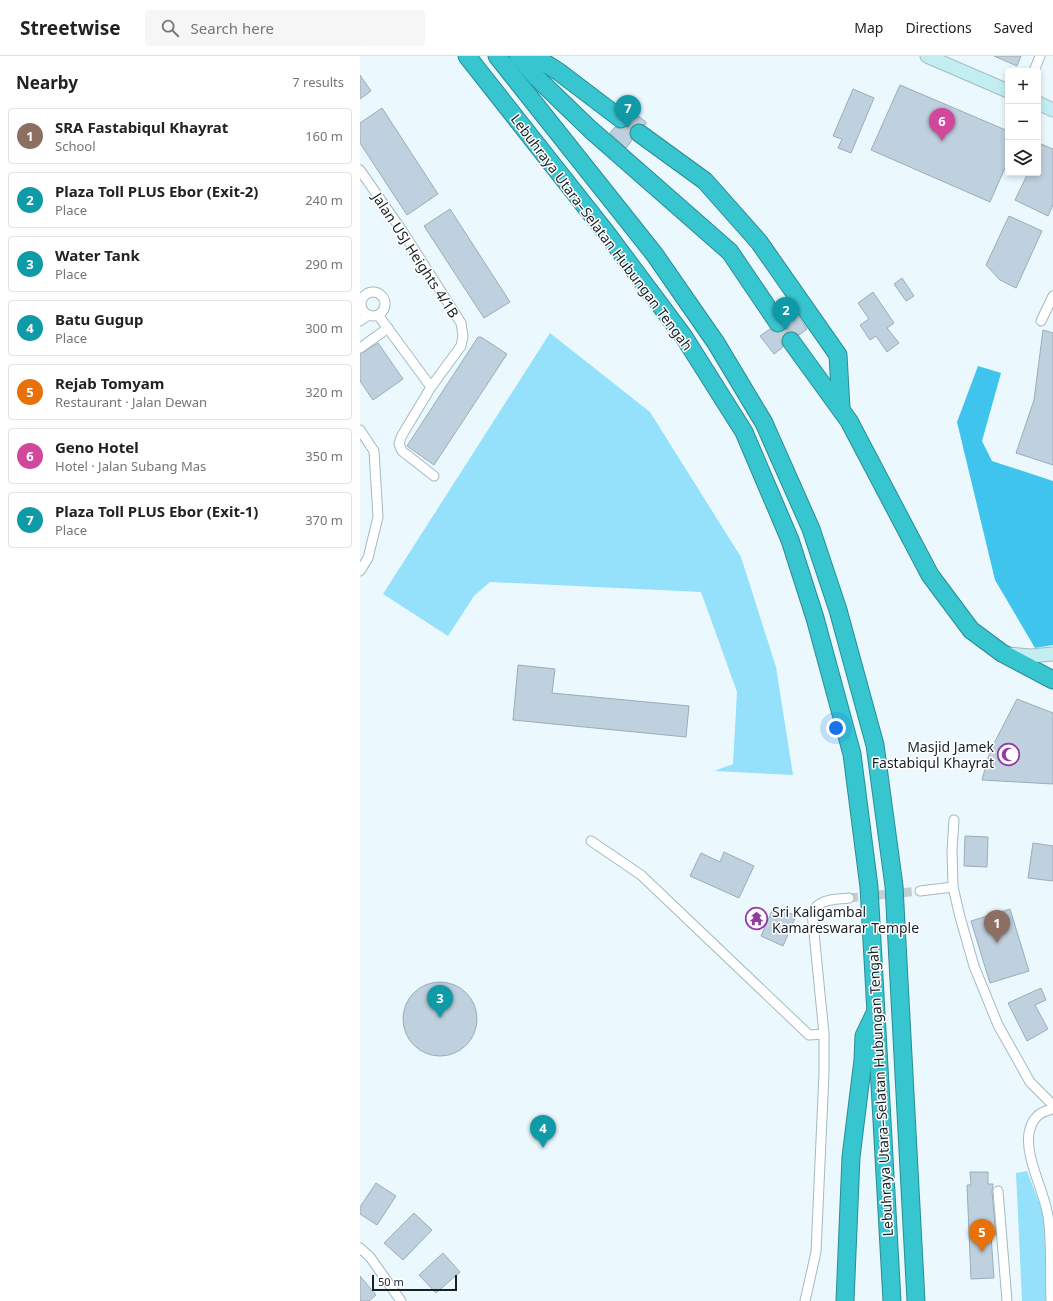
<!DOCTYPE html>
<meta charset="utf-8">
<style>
:root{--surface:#fff;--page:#f6f6f6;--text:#222;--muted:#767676;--line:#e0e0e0;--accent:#933aa5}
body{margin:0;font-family:"Noto Sans",sans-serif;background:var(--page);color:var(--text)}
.controls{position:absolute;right:12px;top:12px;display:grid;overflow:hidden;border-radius:4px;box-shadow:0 2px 6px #0003}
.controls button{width:36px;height:36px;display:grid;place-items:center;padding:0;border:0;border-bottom:1px solid var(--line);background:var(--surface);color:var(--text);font:20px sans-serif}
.scale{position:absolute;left:12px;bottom:10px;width:85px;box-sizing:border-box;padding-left:4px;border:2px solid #192125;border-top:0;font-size:11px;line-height:14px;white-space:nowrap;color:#192125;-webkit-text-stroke:3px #fff;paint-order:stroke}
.you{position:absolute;left:476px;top:672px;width:14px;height:14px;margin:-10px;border:3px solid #fff;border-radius:50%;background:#1a73e8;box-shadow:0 0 0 6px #1a73e833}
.badge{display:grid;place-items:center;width:26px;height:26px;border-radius:50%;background:var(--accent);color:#fff;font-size:13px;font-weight:700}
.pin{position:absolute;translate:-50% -33px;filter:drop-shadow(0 1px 2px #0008)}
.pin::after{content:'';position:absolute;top:21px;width:14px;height:12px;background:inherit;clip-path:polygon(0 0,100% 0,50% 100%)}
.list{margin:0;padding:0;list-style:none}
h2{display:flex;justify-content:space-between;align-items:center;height:52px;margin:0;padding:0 16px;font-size:17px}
h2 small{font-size:13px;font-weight:400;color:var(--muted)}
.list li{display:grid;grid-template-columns:26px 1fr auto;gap:12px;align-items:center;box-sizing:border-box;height:56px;margin:0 8px 8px;padding:0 8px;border:1px solid var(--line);border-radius:4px}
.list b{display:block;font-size:15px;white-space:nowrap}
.list p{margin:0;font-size:13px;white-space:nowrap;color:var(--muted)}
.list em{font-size:13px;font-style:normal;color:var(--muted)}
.icon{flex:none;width:22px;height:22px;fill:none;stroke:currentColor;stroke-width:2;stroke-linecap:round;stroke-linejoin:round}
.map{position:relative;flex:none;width:693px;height:1245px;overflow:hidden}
header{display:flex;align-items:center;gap:24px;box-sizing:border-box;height:56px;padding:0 20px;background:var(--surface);border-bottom:1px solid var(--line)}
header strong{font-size:19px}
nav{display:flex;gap:22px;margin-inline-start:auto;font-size:14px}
.search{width:280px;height:36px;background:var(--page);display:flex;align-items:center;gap:10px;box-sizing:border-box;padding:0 14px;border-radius:4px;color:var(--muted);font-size:15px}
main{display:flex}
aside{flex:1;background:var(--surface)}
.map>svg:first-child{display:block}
.green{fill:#95e1fc}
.forest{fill:#3fc5ed}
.building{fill:#bfd0de;stroke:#9bacba}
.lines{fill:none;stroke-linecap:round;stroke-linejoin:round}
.street-tunnel{stroke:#c1ced3;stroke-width:9;stroke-dasharray:9 4.5;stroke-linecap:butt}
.highway-tunnel{stroke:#c1ced3;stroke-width:17;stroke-dasharray:17 8;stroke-linecap:butt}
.street-casing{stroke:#a3bac2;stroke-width:11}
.secondary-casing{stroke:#a3bac2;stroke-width:15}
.highway-casing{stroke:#2c8c94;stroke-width:19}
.street{stroke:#fff;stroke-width:9}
.secondary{stroke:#c3eef1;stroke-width:13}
.highway{stroke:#37c5d0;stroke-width:17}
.labels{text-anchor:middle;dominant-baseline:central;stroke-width:3;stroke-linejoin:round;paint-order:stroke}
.street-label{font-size:14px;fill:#192125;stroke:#fff}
.poi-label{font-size:14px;fill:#192125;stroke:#fff;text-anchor:end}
</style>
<header>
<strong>Streetwise</strong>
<div class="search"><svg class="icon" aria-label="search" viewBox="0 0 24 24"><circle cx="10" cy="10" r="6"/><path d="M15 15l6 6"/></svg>Search here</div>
<nav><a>Map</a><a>Directions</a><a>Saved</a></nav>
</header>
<main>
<aside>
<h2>Nearby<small>7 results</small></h2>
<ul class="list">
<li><span class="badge" style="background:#8d6e63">1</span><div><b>SRA Fastabiqul Khayrat</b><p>School</p></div><em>160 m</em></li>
<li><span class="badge" style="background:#0f9aa8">2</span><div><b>Plaza Toll PLUS Ebor (Exit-2)</b><p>Place</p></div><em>240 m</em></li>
<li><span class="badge" style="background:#0f9aa8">3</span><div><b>Water Tank</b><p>Place</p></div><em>290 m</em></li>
<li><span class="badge" style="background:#0f9aa8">4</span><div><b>Batu Gugup</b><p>Place</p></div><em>300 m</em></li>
<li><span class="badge" style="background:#e8710a">5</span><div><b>Rejab Tomyam</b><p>Restaurant · Jalan Dewan</p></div><em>320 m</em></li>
<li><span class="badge" style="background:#d1479c">6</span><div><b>Geno Hotel</b><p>Hotel · Jalan Subang Mas</p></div><em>350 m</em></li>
<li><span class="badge" style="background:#0f9aa8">7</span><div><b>Plaza Toll PLUS Ebor (Exit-1)</b><p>Place</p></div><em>370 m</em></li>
</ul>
</aside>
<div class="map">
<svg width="693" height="1245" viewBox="0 0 693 1245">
<rect width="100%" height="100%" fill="#ebf9fe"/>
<!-- green -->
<g class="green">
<path d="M 190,277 L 290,356 L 381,501 L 416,611 L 433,719 L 354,715 L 373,708 L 377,636 L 341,536 L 130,526 L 114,540 L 88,580 L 23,538 Z"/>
<path d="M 667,1115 L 684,1159 L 688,1245 L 662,1245 L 656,1117 Z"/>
</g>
<!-- forest -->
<path class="forest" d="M 618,310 L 641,317 L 622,385 L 632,405 L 693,425 L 693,589 L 675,592 L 635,524 L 597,366 Z"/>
<!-- building -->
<g class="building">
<path d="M 634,0 L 661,0 L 657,10 Z"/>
<path d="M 0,19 L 11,35 L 0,43 Z"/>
<path d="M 540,29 L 648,75 L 648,105 L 630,146 L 511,94 Z"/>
<path d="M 493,33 L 514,42 L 491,97 L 478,92 L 482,83 L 473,80 Z"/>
<path d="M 22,52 L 78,138 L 47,159 L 0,87 L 0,67 Z"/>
<path d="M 269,53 L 286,66 L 285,69 L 275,68 L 271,71 L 269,76 L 272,84 L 266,92 L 250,77 L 255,71 L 260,73 L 269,69 L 271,64 L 267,55 Z"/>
<path d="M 681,88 L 693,93 L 693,149 L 688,160 L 655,144 L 668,117 L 678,117 L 678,95 Z"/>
<path d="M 90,153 L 150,246 L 124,262 L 64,170 Z"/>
<path d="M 649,160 L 682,175 L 656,232 L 640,224 L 626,209 Z"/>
<path d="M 542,222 L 554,240 L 546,245 L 534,228 Z"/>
<path d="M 513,236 L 534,267 L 527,272 L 539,287 L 527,296 L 516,280 L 510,284 L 500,269 L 509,263 L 498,247 Z"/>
<path d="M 434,254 L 447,273 L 439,279 L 430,275 L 425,277 L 421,286 L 423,291 L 414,298 L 400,280 L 410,273 L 418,277 L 424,275 L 428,267 L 426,261 Z"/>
<path d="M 683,274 L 693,277 L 693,409 L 656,397 L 674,344 Z"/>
<path d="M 118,281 L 121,281 L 147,298 L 74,409 L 47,390 Z"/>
<path d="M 18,287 L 43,323 L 13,344 L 0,325 L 0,298 Z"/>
<path d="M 158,609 L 195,613 L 192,637 L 329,650 L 326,681 L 153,664 Z"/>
<path d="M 657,643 L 693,657 L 693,728 L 622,724 L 630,695 Z"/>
<path d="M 605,780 L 628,781 L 627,811 L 604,810 Z"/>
<path d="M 673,787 L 693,790 L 693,825 L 668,822 Z"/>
<path d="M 364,796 L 394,810 L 379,842 L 330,820 L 341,797 L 360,806 Z"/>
<path d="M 414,850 L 436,860 L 423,890 L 401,880 Z"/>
<path d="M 650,853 L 669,915 L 630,927 L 611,865 Z"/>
<circle cx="80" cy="963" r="37"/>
<path d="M 681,932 L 686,944 L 675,949 L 688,973 L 667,985 L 648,947 Z"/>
<path d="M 610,1116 L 628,1116 L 628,1128 L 633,1128 L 632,1135 L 636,1179 L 631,1179 L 634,1222 L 611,1223 L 607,1129 L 611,1129 Z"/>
<path d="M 16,1127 L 36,1140 L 17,1169 L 0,1158 L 0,1151 Z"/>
<path d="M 54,1157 L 72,1174 L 43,1204 L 24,1187 Z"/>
<path d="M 83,1197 L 100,1216 L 76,1237 L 59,1219 Z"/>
<path d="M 0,1220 L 16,1239 L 9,1245 L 0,1245 Z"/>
</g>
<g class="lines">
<!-- street-tunnel -->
<path class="street-tunnel" d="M 489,842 L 560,835"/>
<!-- highway-tunnel -->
<g class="highway-tunnel">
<path d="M 261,63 L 279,77"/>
<path d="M 418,267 L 431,285"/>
</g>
<defs>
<g id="street">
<path d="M 674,15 L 680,0"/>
<path d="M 0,114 L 43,176 L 101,267 L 103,280 L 101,290 L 71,331 L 41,381 L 39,388 L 42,395 L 74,420"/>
<circle cx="13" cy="248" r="12"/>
<path d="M 18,259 L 71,331"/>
<path d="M 0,265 L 9,259"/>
<path d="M 681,265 L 693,240"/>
<path d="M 0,292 L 28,272"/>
<path d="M 0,374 L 14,395 L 18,461 L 8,502 L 0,515"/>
<path d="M 594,764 L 592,794 L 593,831 L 600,861 L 614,910 L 638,969 L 670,1026 L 693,1049"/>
<path d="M 231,785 L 281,819 L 449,979 L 464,978"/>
<path d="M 560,835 L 593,831"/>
<path d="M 638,1135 L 647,1245"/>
<path d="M 0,1192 L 10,1201 L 41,1245"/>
<path d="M 445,1245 L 456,1196 L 464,1017 L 464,978 L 452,857 C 459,842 475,844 489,842"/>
<path d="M 691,1245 C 690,1217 692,1187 688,1160 C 684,1134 665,1102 669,1077 C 672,1062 679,1056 693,1053"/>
</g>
<g id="secondary">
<path d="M 567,0 L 648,35"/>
<path d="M 678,47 L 693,54"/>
<path d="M 648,598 L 671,600 L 693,598"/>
</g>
<g id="highway">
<path d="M 107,0 L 248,179 L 324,281 L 384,376 L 430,484 L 455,562 L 492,698 L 509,831 L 532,1245"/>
<path d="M 137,0 L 295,199 L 356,287 L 404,367 L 451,473 L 478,554 L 515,689 L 534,830 L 556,1245"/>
<path d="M 158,0 L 177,22 L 231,74 L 370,196 L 418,267"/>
<path d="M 174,0 L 199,16 L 261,63"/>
<path d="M 279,77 L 345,125 L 399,186 L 478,299 L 481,352"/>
<path d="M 431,285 L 489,365 L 570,519 L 611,574 L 642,597 L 693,624"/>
<path d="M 485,1245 L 491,1101 L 503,1004 L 504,980 L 515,957"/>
</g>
</defs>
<!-- street casing -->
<use href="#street" class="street-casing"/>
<!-- secondary casing -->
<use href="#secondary" class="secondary-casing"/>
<!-- highway casing -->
<use href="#highway" class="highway-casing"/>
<!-- street -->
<use href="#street" class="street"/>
<!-- secondary -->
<use href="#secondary" class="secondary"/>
<!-- highway -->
<use href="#highway" class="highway"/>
</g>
<!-- icons -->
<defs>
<symbol id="mosque-ring" viewBox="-11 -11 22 22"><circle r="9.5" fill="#fff" stroke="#933aa5" stroke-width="1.5"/><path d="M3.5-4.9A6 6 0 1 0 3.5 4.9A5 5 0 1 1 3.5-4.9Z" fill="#933aa5"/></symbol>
<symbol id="temple-ring" viewBox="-11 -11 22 22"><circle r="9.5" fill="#fff" stroke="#933aa5" stroke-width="1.5"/><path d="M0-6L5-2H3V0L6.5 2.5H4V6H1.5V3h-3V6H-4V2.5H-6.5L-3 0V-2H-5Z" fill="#933aa5"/></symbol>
</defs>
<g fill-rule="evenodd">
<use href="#mosque-ring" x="636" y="686" width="25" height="25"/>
<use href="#temple-ring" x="384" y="850" width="25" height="25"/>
</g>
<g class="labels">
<!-- street labels -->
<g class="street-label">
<text transform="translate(242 176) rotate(53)">Lebuhraya Utara–Selatan Hubungan Tengah</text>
<text transform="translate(56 199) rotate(57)">Jalan USJ Heights 4/1B</text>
<text transform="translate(520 1035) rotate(-93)">Lebuhraya Utara–Selatan Hubungan Tengah</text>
</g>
<!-- poi labels -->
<g class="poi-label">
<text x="634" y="690">Masjid Jamek<tspan x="634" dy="16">Fastabiqul Khayrat</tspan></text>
<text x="412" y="855" text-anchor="start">Sri Kaligambal<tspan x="412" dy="16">Kamareswarar Temple</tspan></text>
</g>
</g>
</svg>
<div class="controls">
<button>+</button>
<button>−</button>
<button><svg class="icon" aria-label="layers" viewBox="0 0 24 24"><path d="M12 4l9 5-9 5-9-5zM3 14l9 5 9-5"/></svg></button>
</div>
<div class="scale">50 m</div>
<div class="you"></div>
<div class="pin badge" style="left:637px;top:887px;background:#8d6e63">1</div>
<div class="pin badge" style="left:426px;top:274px;background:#0f9aa8">2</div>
<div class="pin badge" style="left:80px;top:962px;background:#0f9aa8">3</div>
<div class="pin badge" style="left:183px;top:1092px;background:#0f9aa8">4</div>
<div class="pin badge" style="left:622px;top:1196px;background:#e8710a">5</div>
<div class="pin badge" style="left:582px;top:85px;background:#d1479c">6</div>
<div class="pin badge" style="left:268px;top:72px;background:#0f9aa8">7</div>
</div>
</main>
